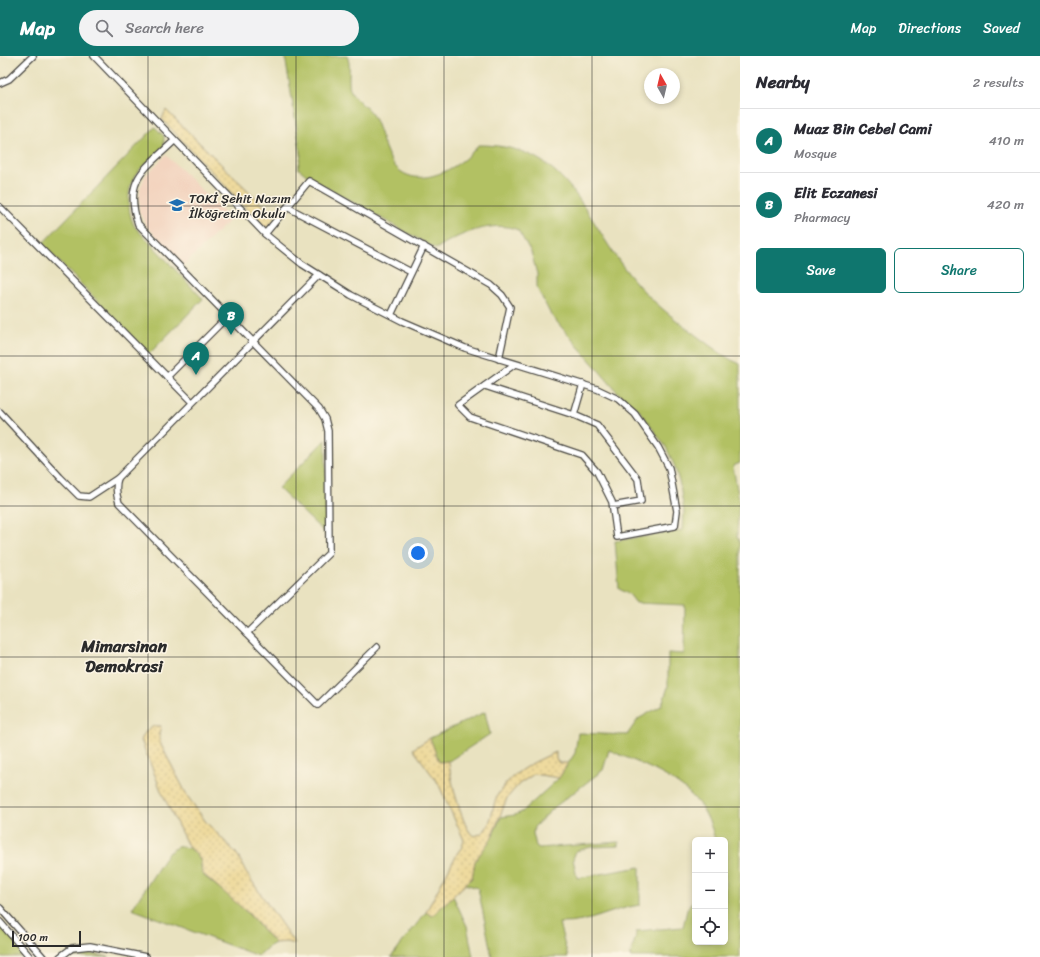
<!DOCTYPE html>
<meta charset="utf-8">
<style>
:root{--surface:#fff;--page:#f2f2f3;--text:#2b2b33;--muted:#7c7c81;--line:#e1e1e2;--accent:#0f766e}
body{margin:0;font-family:Sriracha,sans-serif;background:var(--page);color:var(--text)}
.controls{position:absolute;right:12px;bottom:12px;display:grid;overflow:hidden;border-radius:6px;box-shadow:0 2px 6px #0003}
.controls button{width:36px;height:36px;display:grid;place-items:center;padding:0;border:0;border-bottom:1px solid var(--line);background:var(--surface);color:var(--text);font:20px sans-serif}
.compass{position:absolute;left:644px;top:12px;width:36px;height:36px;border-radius:50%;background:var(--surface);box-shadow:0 2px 6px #0003;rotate:352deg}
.scale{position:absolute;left:12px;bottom:10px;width:69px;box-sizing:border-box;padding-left:4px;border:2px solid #2b2b2b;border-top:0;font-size:11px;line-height:14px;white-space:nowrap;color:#2b2b2b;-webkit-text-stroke:3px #fcf5e5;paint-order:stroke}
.you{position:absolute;left:418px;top:497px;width:14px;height:14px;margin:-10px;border:3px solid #fff;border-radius:50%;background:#1a73e8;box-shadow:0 0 0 6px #1a73e833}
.badge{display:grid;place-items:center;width:26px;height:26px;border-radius:50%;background:var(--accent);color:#fff;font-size:13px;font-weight:700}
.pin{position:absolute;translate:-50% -33px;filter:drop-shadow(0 1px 2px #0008)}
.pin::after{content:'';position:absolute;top:21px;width:14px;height:12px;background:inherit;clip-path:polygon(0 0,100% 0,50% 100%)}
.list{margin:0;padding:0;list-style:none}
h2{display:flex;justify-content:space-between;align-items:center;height:52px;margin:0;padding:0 16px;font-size:17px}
h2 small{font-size:13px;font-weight:400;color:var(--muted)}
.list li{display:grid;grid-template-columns:26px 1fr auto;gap:12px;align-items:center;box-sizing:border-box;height:64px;padding:0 16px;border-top:1px solid var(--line)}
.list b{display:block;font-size:15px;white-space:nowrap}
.list p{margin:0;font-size:13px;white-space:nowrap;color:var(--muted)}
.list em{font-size:13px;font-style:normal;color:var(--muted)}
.actions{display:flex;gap:8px;padding:12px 16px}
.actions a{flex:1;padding:9px 0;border:1px solid var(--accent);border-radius:6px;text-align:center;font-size:14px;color:var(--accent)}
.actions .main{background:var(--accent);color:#fff}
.icon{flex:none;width:22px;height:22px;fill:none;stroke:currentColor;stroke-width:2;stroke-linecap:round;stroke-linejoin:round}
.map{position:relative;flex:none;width:740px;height:901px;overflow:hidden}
header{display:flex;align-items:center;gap:24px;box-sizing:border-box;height:56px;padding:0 20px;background:var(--accent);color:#fff}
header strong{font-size:19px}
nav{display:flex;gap:22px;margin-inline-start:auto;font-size:14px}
.search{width:280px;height:36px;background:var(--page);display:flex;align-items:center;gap:10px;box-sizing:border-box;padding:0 14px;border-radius:22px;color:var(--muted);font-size:15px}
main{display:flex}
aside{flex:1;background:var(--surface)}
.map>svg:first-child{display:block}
.built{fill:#f3d4bf}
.green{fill:#b2c163;stroke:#6e7647}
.sand{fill:url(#sand-dots);stroke:#8c8264}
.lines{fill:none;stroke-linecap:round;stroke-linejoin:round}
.minor-casing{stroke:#484641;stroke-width:8}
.minor{stroke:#fff;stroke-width:5.5}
.grid{fill:none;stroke:#2b2b2b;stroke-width:1;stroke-opacity:0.55}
.labels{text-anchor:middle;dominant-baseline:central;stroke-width:3;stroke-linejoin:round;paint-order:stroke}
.poi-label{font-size:13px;fill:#2b2b2b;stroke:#fcf5e5;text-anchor:start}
.district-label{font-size:17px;font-weight:bold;fill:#2b2b2b;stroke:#fcf5e5}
</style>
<header>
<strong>Map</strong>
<div class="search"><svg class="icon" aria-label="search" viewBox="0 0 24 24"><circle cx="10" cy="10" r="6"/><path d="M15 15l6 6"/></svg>Search here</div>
<nav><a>Map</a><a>Directions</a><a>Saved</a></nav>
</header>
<main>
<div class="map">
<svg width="740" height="901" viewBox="0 0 740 901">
<defs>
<pattern id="sand-dots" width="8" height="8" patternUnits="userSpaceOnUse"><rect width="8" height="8" fill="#eeda9e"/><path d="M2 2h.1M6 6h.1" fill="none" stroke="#cb8" stroke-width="1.8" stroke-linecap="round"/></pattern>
</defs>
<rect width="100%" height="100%" fill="#fcf5e5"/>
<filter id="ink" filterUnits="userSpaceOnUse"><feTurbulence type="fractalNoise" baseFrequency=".025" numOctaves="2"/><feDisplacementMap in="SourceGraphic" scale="8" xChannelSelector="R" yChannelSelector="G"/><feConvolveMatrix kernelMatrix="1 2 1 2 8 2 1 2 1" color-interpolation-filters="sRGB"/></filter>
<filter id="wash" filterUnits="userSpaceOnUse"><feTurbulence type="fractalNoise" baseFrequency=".012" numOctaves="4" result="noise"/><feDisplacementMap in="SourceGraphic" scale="16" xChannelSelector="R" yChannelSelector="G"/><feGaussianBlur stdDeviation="0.9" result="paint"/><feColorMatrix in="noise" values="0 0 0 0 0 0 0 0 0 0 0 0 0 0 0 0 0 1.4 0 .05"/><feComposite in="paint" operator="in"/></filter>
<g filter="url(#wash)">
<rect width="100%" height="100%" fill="#e9e2c0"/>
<!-- built -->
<path class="built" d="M 166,99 L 231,163 L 184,209 L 147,171 L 139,156 L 140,133 L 145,120 Z"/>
<!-- green -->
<g class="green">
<path d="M 285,0 L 347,0 C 352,11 347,22 350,33 C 355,45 367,50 373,60 C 382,77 383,95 395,110 C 418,137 463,110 478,89 C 569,88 582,159 628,217 C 651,247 680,267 709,289 C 720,297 728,303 740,308 L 740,407 L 733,410 L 739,444 L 737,480 L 740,488 L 740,901 L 630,901 L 637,875 L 683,871 L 687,854 L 695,841 L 695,886 L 725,886 L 725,784 L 715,784 C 703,728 656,715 609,694 L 603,714 L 556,750 L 534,771 L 533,777 L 536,790 L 539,792 L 619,786 L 619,790 L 591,791 L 576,795 L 573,803 L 577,822 L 640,811 L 640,849 C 610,853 591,868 559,867 L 568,901 L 492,901 L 478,832 L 465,828 L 472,822 L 475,805 L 491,783 L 501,761 L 515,759 L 522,756 L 559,722 L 575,697 L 578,677 L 627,679 L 638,663 L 661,650 L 663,646 L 668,631 L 668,597 L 684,598 L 685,549 L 636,547 L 629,538 L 619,533 L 615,485 L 683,474 L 684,456 L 680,429 L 675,411 L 666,391 L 639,354 L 619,338 L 551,259 L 537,232 L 537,218 L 531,196 L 518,174 C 494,163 456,179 436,193 L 310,122 L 298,112 L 301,99 Z"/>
<path d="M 155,71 L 164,80 L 164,89 C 158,101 144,107 136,118 C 126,133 127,157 135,171 L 203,243 L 149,298 L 42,188 Z"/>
<path d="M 326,383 L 326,478 L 278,432 Z"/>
<path d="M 485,656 L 490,678 L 449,705 L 439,706 L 430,682 Z"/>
<path d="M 177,791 C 186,790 198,794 200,804 C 202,810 200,814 204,820 L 239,848 L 275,887 L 268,891 L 258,900 L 132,853 L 168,797 Z"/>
<path d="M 453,840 L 467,870 L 473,901 L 391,901 L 426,856 L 432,860 Z"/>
<path d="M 0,868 L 28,901 L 0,901 Z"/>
<path d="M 88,897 L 109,901 L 74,901 Z"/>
</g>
<!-- sand -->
<g class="sand">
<path d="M 166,54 L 276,162 L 266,173 L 162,63 Z"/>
<path d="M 154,670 L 161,670 L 159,679 L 161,689 L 188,741 L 206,766 L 237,798 L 247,818 L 295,888 L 286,886 L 275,887 L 249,858 L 202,817 L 201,805 L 197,798 L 189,792 L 180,774 L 162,737 L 141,684 L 146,675 Z"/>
<path d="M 430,682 L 439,706 L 449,705 C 449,718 463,776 474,780 C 493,777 491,752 497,740 C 511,716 532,707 556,696 L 556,703 L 559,707 L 568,707 L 559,722 L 534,718 L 519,728 L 507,742 L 491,783 L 475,805 L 472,822 L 432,860 L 426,856 L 458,796 L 462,791 L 464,784 L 438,727 L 413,693 Z"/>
</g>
</g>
<g filter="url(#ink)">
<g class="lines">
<defs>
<g id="minor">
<path d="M 94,0 L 265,178 L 302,208 L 351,239 L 402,265 L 465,292 L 597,333 L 618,343 L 635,358 L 658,391 L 669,412 L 677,455 L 675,470 L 617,481 L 612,446 L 597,416 L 582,399 L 470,361 L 458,349 L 515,308"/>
<path d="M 0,27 L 9,23 L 33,0"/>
<path d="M 174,85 C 145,113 123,123 138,168 L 319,353 L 325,363 L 328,375 L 329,497 L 247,577"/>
<path d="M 0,151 L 192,346"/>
<path d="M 287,151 L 411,216"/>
<path d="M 265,178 L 309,125 L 491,229 L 502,239 L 510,251 L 499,303"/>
<path d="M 319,219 L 118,422 C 115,431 116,438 119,447 L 318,649 L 377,591"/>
<path d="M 391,259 L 424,190"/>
<path d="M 167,321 L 227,261"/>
<path d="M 485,330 L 574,359 L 597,369 L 638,423 L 641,445 L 613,450"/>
<path d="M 0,356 L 60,421 L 79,440 L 89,441 L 118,422"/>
<path d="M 574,359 L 583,328"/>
<path d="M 0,852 L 43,901"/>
<path d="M 0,866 L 30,901"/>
<path d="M 60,901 L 72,892 L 90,890 L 146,901"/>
</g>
</defs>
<!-- minor casing -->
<use href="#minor" class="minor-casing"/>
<!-- minor -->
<use href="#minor" class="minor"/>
</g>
</g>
<!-- grid -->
<path class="grid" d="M 148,0 L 148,901M 296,0 L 296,901M 444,0 L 444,901M 592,0 L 592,901M 0,150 L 740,150M 0,300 L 740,300M 0,450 L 740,450M 0,601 L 740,601M 0,751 L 740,751"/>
<!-- icons -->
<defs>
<symbol id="school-bare" viewBox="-9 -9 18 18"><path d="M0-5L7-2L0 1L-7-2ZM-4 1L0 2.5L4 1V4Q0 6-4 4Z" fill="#1f6fb2" stroke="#fcf5e5" stroke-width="2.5" paint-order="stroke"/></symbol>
</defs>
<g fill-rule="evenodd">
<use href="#school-bare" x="166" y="138" width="22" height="22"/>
</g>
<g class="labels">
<!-- poi labels -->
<g class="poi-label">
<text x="189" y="142">TOKİ Şehit Nazım<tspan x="189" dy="15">İlköğretim Okulu</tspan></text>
</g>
<!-- district labels -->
<g class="district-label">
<text x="124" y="590">Mimarsinan<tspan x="124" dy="20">Demokrasi</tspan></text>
</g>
</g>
</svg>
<div class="controls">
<button>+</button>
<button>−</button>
<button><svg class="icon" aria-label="locate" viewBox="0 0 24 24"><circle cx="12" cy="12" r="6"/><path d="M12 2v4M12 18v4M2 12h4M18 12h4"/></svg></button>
</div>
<svg class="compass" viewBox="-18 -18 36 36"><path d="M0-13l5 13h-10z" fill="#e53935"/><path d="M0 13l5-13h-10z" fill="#7c7c81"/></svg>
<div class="scale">100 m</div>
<div class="you"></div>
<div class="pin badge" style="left:196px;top:319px">A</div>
<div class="pin badge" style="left:231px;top:279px">B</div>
</div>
<aside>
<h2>Nearby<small>2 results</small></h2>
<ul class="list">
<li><span class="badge">A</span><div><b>Muaz Bin Cebel Cami</b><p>Mosque</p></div><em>410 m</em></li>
<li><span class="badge">B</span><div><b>Elit Eczanesi</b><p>Pharmacy</p></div><em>420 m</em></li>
</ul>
<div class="actions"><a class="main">Save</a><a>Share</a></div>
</aside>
</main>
